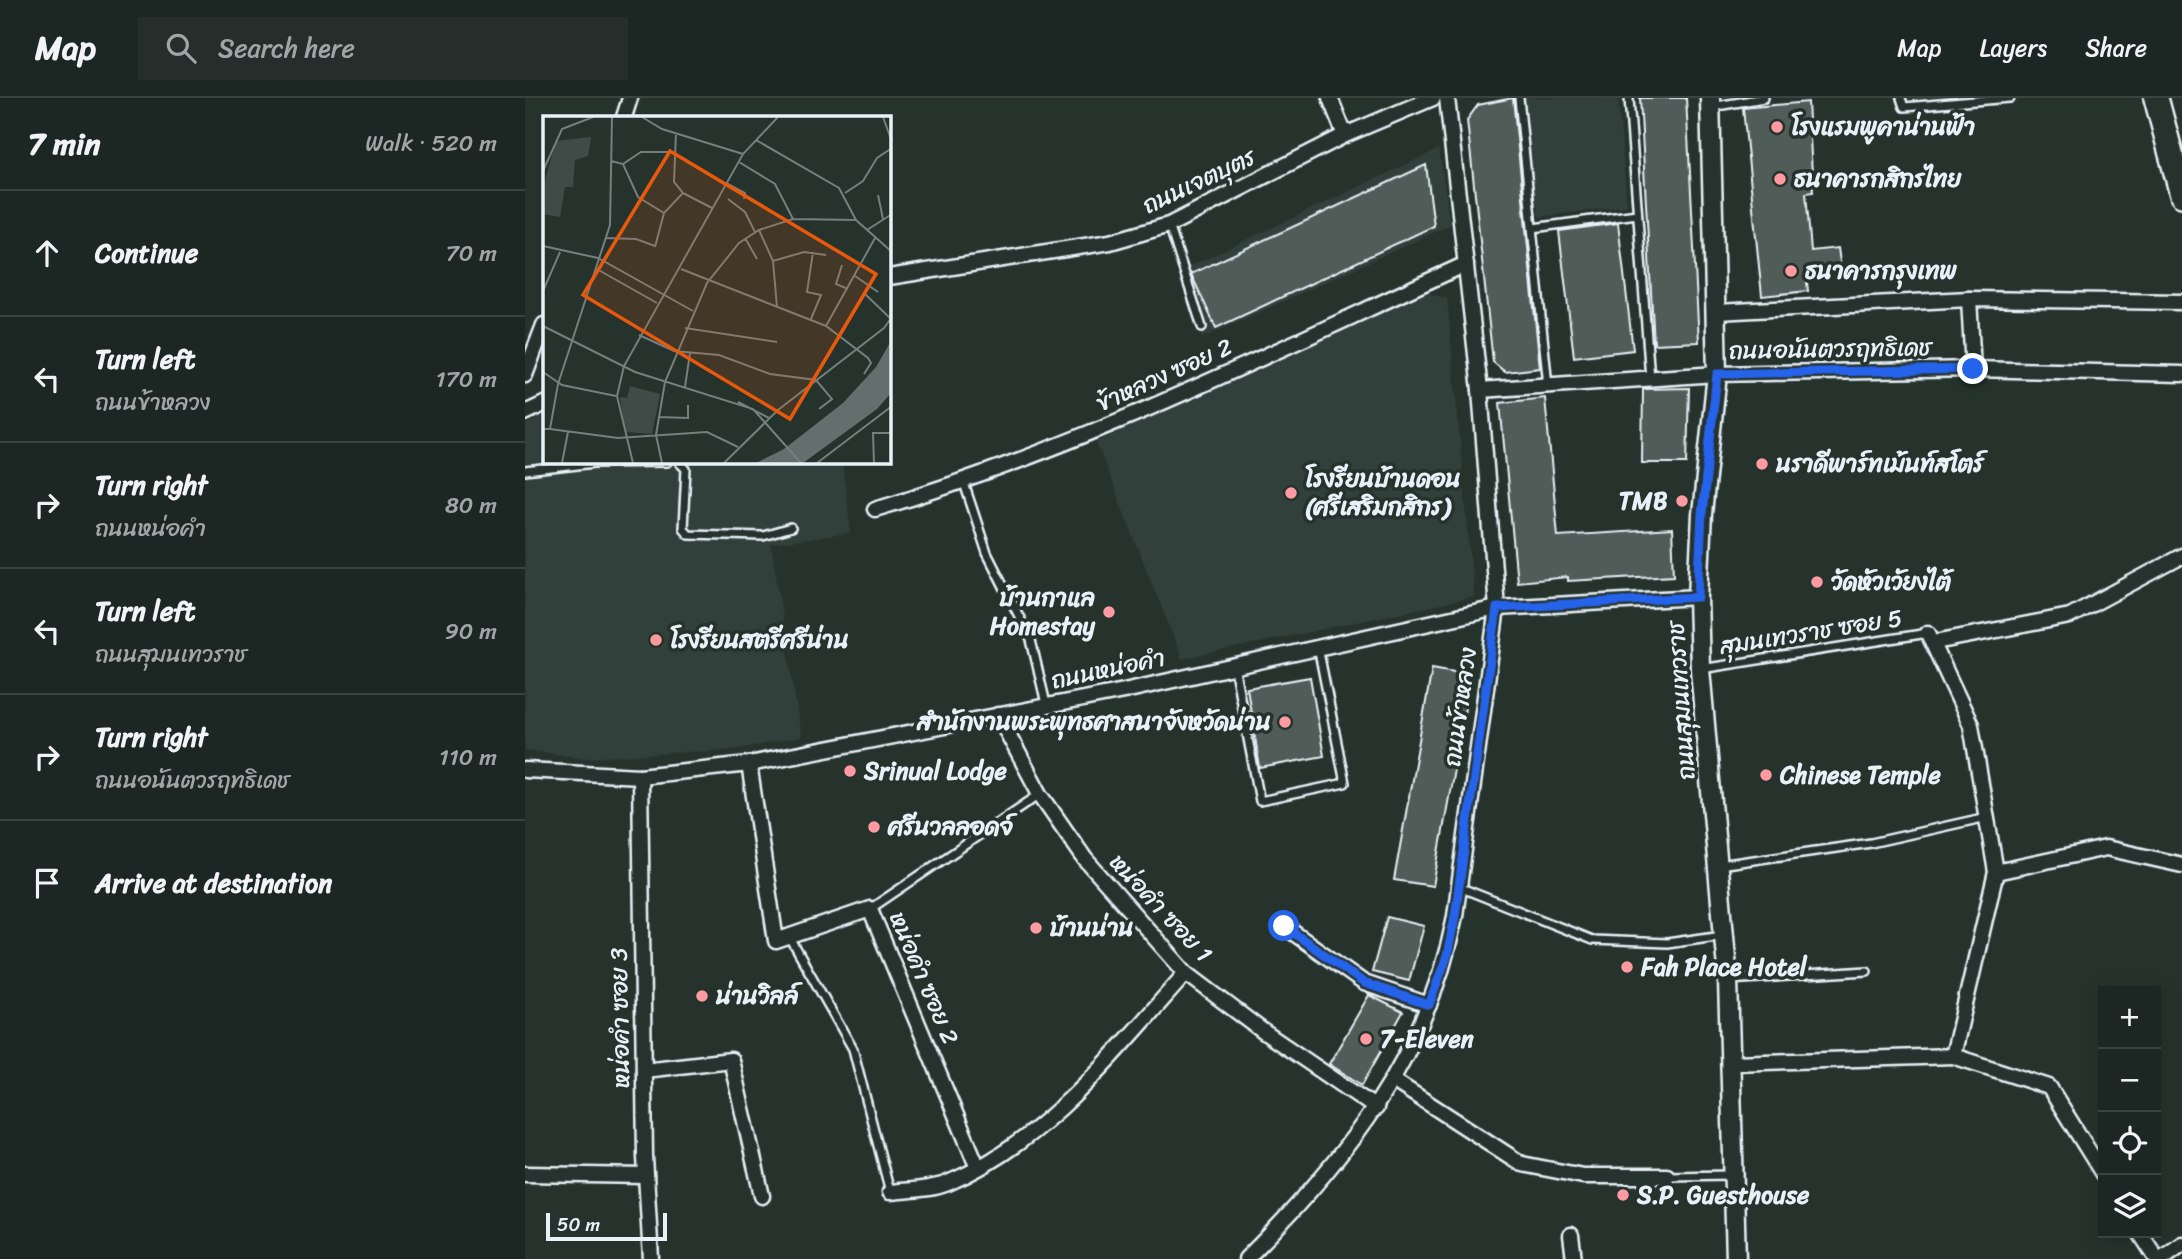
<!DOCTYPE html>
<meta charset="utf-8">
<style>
:root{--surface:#1c2622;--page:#252e2a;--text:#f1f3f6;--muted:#a0a5a5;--line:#3a4340}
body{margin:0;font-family:Sriracha,"Playpen Sans Thai",sans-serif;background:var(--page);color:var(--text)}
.controls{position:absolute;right:21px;bottom:21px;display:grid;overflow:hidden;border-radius:0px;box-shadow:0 4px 18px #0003}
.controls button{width:63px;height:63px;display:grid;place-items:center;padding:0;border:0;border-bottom:2px solid var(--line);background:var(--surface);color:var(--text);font:35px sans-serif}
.scale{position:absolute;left:21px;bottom:18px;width:121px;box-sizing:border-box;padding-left:7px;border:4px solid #e8f1f8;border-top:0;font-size:19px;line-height:24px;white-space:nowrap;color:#e8f1f8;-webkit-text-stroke:5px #26332d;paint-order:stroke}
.stop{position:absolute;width:21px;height:21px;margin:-16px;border:5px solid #2563eb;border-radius:50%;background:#fff}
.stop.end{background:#2563eb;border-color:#fff;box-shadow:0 2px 7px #0008}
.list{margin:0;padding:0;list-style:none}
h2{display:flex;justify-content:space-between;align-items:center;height:91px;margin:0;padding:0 28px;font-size:30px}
h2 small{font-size:23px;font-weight:400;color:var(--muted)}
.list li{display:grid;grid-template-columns:46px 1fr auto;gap:21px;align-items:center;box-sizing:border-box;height:126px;padding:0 28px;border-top:2px solid var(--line)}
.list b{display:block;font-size:26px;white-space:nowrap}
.list p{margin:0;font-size:23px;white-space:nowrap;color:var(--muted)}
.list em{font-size:23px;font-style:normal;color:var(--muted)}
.icon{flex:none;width:38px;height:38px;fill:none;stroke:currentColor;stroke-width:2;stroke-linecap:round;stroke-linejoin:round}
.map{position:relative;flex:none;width:1657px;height:1161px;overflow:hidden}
header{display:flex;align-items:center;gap:42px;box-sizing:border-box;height:98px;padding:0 35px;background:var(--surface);border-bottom:2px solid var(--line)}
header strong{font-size:33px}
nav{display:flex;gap:38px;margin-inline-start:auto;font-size:24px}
.search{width:490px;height:63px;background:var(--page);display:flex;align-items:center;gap:18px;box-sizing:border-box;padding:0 24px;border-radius:0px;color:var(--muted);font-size:26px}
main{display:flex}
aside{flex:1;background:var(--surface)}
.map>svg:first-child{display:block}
.built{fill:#333f3a}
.building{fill:#505c59;stroke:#e8f1f8;stroke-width:2}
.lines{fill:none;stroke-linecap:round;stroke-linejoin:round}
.service-casing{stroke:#e8f1f8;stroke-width:12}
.minor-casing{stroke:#e8f1f8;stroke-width:19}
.tertiary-casing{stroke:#e8f1f8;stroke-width:23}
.primary-casing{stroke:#e8f1f8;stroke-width:28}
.service{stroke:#26332d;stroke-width:7}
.minor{stroke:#26332d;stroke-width:14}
.tertiary{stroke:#26332d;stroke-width:18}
.primary{stroke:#26332d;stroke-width:23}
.route{stroke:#2563eb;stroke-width:9}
.poi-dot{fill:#ff9aa2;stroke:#26332d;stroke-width:2.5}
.labels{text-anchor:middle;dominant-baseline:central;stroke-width:7;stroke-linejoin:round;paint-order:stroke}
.poi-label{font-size:24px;font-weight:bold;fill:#e8f1f8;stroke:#26332d;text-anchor:start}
.street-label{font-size:24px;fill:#e8f1f8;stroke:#26332d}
.inset-road{fill:none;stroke:#747f7e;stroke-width:2}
.view{fill:#e8590c;fill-opacity:0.15;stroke:#e8590c;stroke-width:3.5}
.inset-edge{fill:none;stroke:#e8f1f8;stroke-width:3.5}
</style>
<header>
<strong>Map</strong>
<div class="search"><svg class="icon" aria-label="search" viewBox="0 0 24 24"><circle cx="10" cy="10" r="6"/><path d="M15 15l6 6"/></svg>Search here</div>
<nav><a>Map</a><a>Layers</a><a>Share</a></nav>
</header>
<main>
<aside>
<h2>7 min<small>Walk · 520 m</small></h2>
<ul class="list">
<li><svg class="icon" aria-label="ahead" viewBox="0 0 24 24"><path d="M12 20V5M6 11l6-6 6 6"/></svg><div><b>Continue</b></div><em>70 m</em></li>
<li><svg class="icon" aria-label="left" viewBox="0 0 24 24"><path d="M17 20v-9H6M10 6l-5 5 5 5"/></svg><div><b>Turn left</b><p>ถนนข้าหลวง</p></div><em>170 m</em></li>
<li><svg class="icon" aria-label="right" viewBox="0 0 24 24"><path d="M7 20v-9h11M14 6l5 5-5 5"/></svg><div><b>Turn right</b><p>ถนนหน่อคำ</p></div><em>80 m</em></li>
<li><svg class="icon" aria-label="left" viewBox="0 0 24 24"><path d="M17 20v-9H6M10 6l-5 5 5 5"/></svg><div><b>Turn left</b><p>ถนนสุมนเทวราช</p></div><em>90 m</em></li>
<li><svg class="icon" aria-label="right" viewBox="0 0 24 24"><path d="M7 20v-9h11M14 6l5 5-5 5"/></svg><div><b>Turn right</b><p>ถนนอนันตวรฤทธิเดช</p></div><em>110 m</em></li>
<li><svg class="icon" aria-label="arrive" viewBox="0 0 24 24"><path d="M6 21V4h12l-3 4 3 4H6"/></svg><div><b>Arrive at destination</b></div></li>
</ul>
</aside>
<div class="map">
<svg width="1657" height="1161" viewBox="0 0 1657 1161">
<rect width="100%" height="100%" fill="#26332d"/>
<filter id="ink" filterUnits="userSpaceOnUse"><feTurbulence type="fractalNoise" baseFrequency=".0143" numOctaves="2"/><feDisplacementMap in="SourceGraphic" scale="14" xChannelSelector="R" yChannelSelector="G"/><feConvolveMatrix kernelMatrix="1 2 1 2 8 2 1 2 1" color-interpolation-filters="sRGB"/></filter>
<g filter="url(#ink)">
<!-- built -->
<g class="built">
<path d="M 994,0 L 1093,0 L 1102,108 L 1014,119 Z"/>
<path d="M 914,51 L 925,127 L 677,240 L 653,174 Z"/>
<path d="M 901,195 L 922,200 L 949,499 L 657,561 L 571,344 Z"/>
<path d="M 19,318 L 19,364 L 317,364 L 326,435 L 246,446 L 276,639 L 213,651 L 61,660 L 0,652 L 0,327 Z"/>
</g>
<!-- building -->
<g class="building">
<path d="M 988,0 L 1015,270 L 980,274 L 968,264 L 942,22 L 953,7 Z"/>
<path d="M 1115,0 L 1161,0 L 1174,244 L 1129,246 Z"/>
<path d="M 1283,4 L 1288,94 L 1281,95 L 1286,153 L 1313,150 L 1316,171 L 1281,175 L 1283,193 L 1237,198 L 1218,10 Z"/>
<path d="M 901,67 L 909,128 L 691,230 L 666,176 Z"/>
<path d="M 1093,125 L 1108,252 L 1049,259 L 1034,133 Z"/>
<path d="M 1164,290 L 1162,365 L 1117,365 L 1118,291 Z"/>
<path d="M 1020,300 L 1033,438 L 1147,431 L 1149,477 L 1043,483 L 1043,479 L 992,484 L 975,305 Z"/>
<path d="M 907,570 L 946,577 L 908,788 L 869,782 Z"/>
<path d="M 785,579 L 799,658 L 735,670 L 722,590 Z"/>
<path d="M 862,819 L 899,828 L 884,883 L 847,874 Z"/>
<path d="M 844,897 L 878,914 L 837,987 L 804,966 Z"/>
</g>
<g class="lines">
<defs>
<g id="service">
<path d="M 994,0 L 1023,288"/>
<path d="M 1104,0 L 1125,281"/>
<path d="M 1376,0 L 1379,9 L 1485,0"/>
<path d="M 1186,9 L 1239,0"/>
<path d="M 644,127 L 677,229"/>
<path d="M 1008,130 L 1112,116"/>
<path d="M 154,364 L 161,371 L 158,430 L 163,436 L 238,438 L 266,430"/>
<path d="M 0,373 L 70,365 L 142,364"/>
<path d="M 439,385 L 462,455 L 506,542 L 521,606"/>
<path d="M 709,568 L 735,703 L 820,685 L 793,549"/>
<path d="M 1176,571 L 1403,535"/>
<path d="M 1194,767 L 1346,745 L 1462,719"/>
<path d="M 934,789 L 1067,842 L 1142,845 L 1198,837"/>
<path d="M 345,811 L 515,696"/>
<path d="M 265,840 L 328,951 L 365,1094"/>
<path d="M 1203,882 L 1342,873"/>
<path d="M 1142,1078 L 1208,1077"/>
</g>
<g id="minor">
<path d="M 805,0 L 820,37"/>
<path d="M 99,19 L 105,0"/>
<path d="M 364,179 L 585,144 L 644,127 L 820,37 L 908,0"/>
<path d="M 1444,201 L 1448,271"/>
<path d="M 1192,214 L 1444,201 L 1657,204"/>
<path d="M 0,277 L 19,227"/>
<path d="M 955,292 L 1192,276 L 1448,271 L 1657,276"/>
<path d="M 0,315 L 19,306"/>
<path d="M 350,411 C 554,351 747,254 941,166"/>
<path d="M 1403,535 L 1446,627 L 1471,774 L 1428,958 L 1524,989 L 1578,1076"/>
<path d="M 1410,544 L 1545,518 L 1657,458"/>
<path d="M 473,617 L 515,696 L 560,761 L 661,875 L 739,934 L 851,1010"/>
<path d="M 224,666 L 251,843 L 345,811 L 453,1070"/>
<path d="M 0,672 L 115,678 L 224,666 L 599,593 L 972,510 L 1173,499"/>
<path d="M 115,678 L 120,1059 L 126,1161"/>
<path d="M 1471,774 L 1581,750 L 1657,767"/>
<path d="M 759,828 L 839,885 L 904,907"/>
<path d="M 1207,965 L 1428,958"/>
<path d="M 119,972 L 206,962 L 237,1098"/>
<path d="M 869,983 L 997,1066 L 1058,1078 L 1142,1078"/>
<path d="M 0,1076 L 121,1078"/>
<path d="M 365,1094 C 383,1092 406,1092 423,1085 C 521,1044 592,952 661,875"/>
<path d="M 1615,1135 L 1632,1161"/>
<path d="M 1046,1137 L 1049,1161"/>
<path d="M 721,1161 C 820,1062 903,958 930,818 L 972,510 L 955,292 L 922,0"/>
<path d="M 1636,1161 L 1657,1146"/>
</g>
<path id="tertiary" d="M 1185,0 L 1192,276 L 1177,416 L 1173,499 L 1175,571 L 1203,882 L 1211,1161"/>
<path id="primary" d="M 1631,0 L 1657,97"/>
</defs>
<!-- service casing -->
<use href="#service" class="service-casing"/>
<!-- minor casing -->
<use href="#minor" class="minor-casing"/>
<!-- tertiary casing -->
<use href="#tertiary" class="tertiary-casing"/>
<!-- primary casing -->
<use href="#primary" class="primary-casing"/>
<!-- service -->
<use href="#service" class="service"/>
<!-- minor -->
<use href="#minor" class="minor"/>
<!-- tertiary -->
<use href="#tertiary" class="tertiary"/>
<!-- primary -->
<use href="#primary" class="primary"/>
</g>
</g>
<g class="lines" filter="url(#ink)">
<!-- route -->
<path class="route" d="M 759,828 L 839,885 L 904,907 L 922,858 L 930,818 L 972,510 L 1173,499 L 1177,416 L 1192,276 L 1448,271"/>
</g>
<!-- markers -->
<g class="poi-dot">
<circle cx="1252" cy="29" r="7"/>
<circle cx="1255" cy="81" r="7"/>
<circle cx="1266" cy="173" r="7"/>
<circle cx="1237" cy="366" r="7"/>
<circle cx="766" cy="395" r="7"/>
<circle cx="1157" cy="403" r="7"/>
<circle cx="1292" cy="484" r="7"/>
<circle cx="584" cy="514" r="7"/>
<circle cx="131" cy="542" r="7"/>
<circle cx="760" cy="624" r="7"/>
<circle cx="325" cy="673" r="7"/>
<circle cx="1241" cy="677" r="7"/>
<circle cx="349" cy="729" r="7"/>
<circle cx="511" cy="830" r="7"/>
<circle cx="1102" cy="869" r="7"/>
<circle cx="177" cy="898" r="7"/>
<circle cx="841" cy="941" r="7"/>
<circle cx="1098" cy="1097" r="7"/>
</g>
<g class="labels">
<!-- poi labels -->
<g class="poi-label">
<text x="1266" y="29">โรงแรมพูคาน่านฟ้า</text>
<text x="1269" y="81">ธนาคารกสิกรไทย</text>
<text x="1280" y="173">ธนาคารกรุงเทพ</text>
<text x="1251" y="366">นราดีพาร์ทเม้นท์สโตร์</text>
<text x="780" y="381">โรงรียนบ้านดอน<tspan x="780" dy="28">(ศรีเสริมกสิกร)</tspan></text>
<text x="1143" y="403" text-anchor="end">TMB</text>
<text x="1306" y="484">วัดหัวเวัยงไต้</text>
<text x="570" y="500" text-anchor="end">บ้านกาแล<tspan x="570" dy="28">Homestay</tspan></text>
<text x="145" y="542">โรงรียนสตรีศรีน่าน</text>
<text x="746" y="624" text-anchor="end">สำนักงานพระพุทธศาสนาจังหวัดน่าน</text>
<text x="339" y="673">Srinual Lodge</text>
<text x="1255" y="677">Chinese Temple</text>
<text x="363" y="729">ศรีนวลลอดจ์</text>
<text x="525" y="830">บ้านน่าน</text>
<text x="1116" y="869">Fah Place Hotel</text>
<text x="191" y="898">น่านวิลล์</text>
<text x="855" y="941">7-Eleven</text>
<text x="1112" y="1097">S.P. Guesthouse</text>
</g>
<!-- street labels -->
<g class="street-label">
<text transform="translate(674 83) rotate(-25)">ถนนเจตบุตร</text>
<text transform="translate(1305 251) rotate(-1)">ถนนอนันตวรฤทธิเดช</text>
<text transform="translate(639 277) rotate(-24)">ข้าหลวง ซอย 2</text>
<text transform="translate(1286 534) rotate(-9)">สุมนเทวราช ซอย 5</text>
<text transform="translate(583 571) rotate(-12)">ถนนหน่อคำ</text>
<text transform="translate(1156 603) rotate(-94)">ถนนสุมนเทวราช</text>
<text transform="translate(935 609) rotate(-82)">ถนนข้าหลวง</text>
<text transform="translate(636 810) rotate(47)">หน่อคำ ซอย 1</text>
<text transform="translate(399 880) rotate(67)">หน่อคำ ซอย 2</text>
<text transform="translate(95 920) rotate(-91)">หน่อคำ ซอย 3</text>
</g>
</g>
<!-- overview -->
<g transform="translate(18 18)">
<rect width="348" height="348" fill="#26332d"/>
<path d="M 48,21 L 45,40 L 32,44 L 30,71 L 22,71 L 17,101 L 0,98 L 0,72 L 13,25 ZM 87,270 L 117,278 L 109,318 L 82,316 L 77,281 L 84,282 Z" fill="#3e4b47"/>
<path d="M 348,225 L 348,277 L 334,293 L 260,347 L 213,347 L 241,333 L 300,287 L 333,251 Z" fill="#636f6d"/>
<path class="inset-road" d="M 99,1 L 119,13 L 200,38M 340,1 L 349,26M 213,24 L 296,72 L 313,104 L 349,136M 68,45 L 80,48 L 95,81 L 121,97M 196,46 L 232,68 L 250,103M 80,48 L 98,36 L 130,36M 0,55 L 19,13 L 50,1M 183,67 L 202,77 L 201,83M 140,77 L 169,92M 302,77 L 320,65 L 334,42 L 349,32M 335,79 L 340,103M 185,83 L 202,96 L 212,116M 216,114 L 230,145 L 234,191M 324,114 L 349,98M 63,122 L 93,123 L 112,130M 202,122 L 214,143M 0,130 L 55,142 L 150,195M 112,131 L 121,97 L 140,77 L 131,66 L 133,17M 230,145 L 261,136 L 283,139M 299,149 L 293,168 L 305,173M 52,152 L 114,187M 138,153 L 283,210 L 325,242 L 328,247 L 321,258M 312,160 L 335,176M 0,175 L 17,136M 322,178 L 347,202M 268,203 L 278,179 L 264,176 L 270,136M 0,210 L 92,256 L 210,293 L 258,347M 283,210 L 332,122M 142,212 L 234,226M 96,219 L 131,235 L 176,239 L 227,258 L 273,264 L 289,283 L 276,293M 0,256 L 19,269 L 73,280M 142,271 L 147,237M 195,286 L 226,302M 116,301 L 145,302 L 145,289M 0,313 L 7,313 L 15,268 L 67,109 L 69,1M 7,313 L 75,322 L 164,316 L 195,331M 19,347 L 25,316M 90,347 L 74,280 L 81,250 L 200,38 L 235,1M 119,347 L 113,319 L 122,266 L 164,167 L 196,127 L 216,114 L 250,103 L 313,104M 181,347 L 235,294 L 341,212 L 349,201M 274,347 L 349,290M 331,347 L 330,317 L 349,317"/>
<path class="view" d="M 127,35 L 333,158 L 247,303 L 40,179 Z"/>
<rect width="348" height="348" class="inset-edge"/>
</g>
</svg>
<div class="controls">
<button>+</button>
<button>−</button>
<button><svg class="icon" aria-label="locate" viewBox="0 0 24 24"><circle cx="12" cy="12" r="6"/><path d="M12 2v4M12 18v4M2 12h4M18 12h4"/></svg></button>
<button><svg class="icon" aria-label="layers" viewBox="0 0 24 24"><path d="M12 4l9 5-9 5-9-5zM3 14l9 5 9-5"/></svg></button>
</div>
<div class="scale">50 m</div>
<div class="stop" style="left:759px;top:828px"></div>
<div class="stop end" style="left:1448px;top:271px"></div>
</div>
</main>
